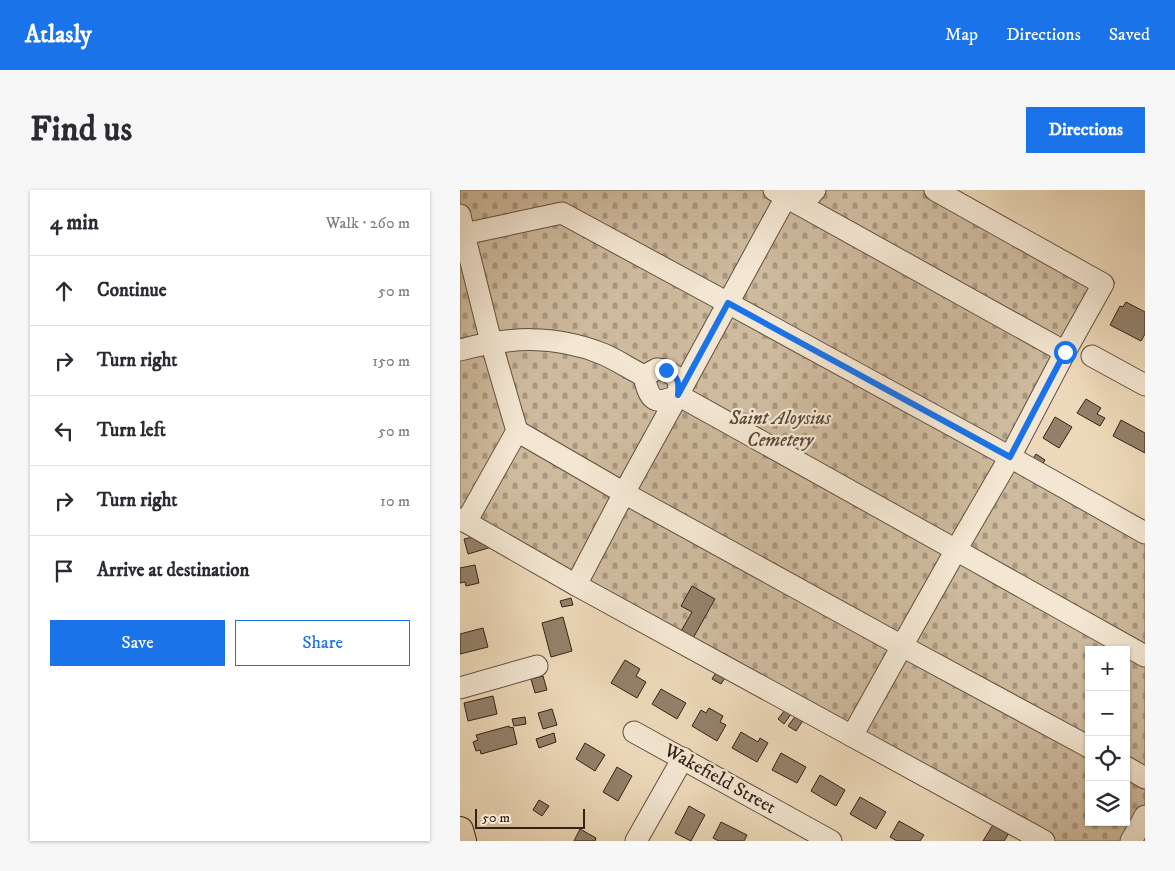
<!DOCTYPE html>
<meta charset="utf-8">
<style>
:root{--surface:#fff;--page:#f7f7f7;--text:#2b2b33;--muted:#7c7c81;--line:#e1e1e2;--accent:#1a73e8}
body{margin:0;font-family:"IM FELL DW Pica",serif;background:var(--page);color:var(--text)}
.controls{position:absolute;right:15px;bottom:15px;display:grid;overflow:hidden;border-radius:0px;box-shadow:0 1px 4px #0004}
.controls button{width:45px;height:45px;display:grid;place-items:center;padding:0;border:0;border-bottom:1px solid var(--line);background:var(--surface);color:var(--text);font:25px sans-serif}
.scale{position:absolute;left:15px;bottom:12px;width:110px;box-sizing:border-box;padding-left:5px;border:2px solid #342217;border-top:0;font-size:14px;line-height:18px;white-space:nowrap;color:#342217;-webkit-text-stroke:4px #f3e6d2;paint-order:stroke}
.stop{position:absolute;width:15px;height:15px;margin:-11px;border:4px solid #1a73e8;border-radius:50%;background:#fff}
.stop.end{background:#1a73e8;border-color:#fff;box-shadow:0 1px 5px #0008}
.list{margin:0;padding:0;list-style:none}
h2{display:flex;justify-content:space-between;align-items:center;height:65px;margin:0;padding:0 20px;font-size:21px}
h2 small{font-size:16px;font-weight:400;color:var(--muted)}
.list li{display:grid;grid-template-columns:32px 1fr auto;gap:15px;align-items:center;box-sizing:border-box;height:70px;padding:0 20px;border-top:1px solid var(--line)}
.list b{display:block;font-size:19px;white-space:nowrap}
.list em{font-size:16px;font-style:normal;color:var(--muted)}
.actions{display:flex;gap:10px;padding:15px 20px}
.actions a{flex:1;padding:11px 0;border:1px solid var(--accent);border-radius:0px;text-align:center;font-size:18px;color:var(--accent)}
.actions .main{background:var(--accent);color:#fff}
.icon{flex:none;width:28px;height:28px;fill:none;stroke:currentColor;stroke-width:2;stroke-linecap:round;stroke-linejoin:round}
.map{position:relative;flex:none;width:685px;height:651px;overflow:hidden;border-radius:0px}
header{display:flex;align-items:center;gap:30px;box-sizing:border-box;height:70px;padding:0 25px;background:var(--accent);color:#fff}
header strong{font-size:24px}
nav{display:flex;gap:28px;margin-inline-start:auto;font-size:18px}
.intro{display:flex;align-items:center;justify-content:space-between;box-sizing:border-box;height:120px;padding:0 30px}
h1{margin:0;font-size:35px}
.button{padding:12px 22px;border-radius:0px;background:var(--accent);color:#fff;font-size:18px;font-weight:700}
main{display:flex;gap:30px;padding:0 30px}
aside{flex:1;background:var(--surface);border-radius:0px;box-shadow:0 1px 4px #0004}
.map>svg:first-child{display:block}
.cemetery{fill:url(#cemetery-stones);stroke:#816e5a;fill-rule:evenodd}
.building{fill:#94816b;stroke:#342217}
.lines{fill:none;stroke-linecap:round;stroke-linejoin:round}
.minor-casing{stroke:#625040;stroke-width:23}
.major-casing{stroke:#342217;stroke-width:28}
.minor{stroke:#f3e6d2;stroke-width:21}
.major{stroke:#edd9b9;stroke-width:26}
.route{stroke:#1a73e8;stroke-width:6}
.labels{text-anchor:middle;dominant-baseline:central;stroke-width:4.5;stroke-linejoin:round;paint-order:stroke}
.park-label{font-size:19px;font-style:italic;fill:#5a4838;stroke:#f3e6d2}
.street-label{font-size:19px;fill:#342217;stroke:#f3e6d2}
</style>
<header>
<strong>Atlasly</strong>
<nav><a>Map</a><a>Directions</a><a>Saved</a></nav>
</header>
<div class="intro"><h1>Find us</h1><a class="button">Directions</a></div>
<main>
<aside>
<h2>4 min<small>Walk · 260 m</small></h2>
<ul class="list">
<li><svg class="icon" aria-label="ahead" viewBox="0 0 24 24"><path d="M12 20V5M6 11l6-6 6 6"/></svg><div><b>Continue</b></div><em>50 m</em></li>
<li><svg class="icon" aria-label="right" viewBox="0 0 24 24"><path d="M7 20v-9h11M14 6l5 5-5 5"/></svg><div><b>Turn right</b></div><em>150 m</em></li>
<li><svg class="icon" aria-label="left" viewBox="0 0 24 24"><path d="M17 20v-9H6M10 6l-5 5 5 5"/></svg><div><b>Turn left</b></div><em>50 m</em></li>
<li><svg class="icon" aria-label="right" viewBox="0 0 24 24"><path d="M7 20v-9h11M14 6l5 5-5 5"/></svg><div><b>Turn right</b></div><em>10 m</em></li>
<li><svg class="icon" aria-label="arrive" viewBox="0 0 24 24"><path d="M6 21V4h12l-3 4 3 4H6"/></svg><div><b>Arrive at destination</b></div></li>
</ul>
<div class="actions"><a class="main">Save</a><a>Share</a></div>
</aside>
<div class="map">
<svg width="685" height="651" viewBox="0 0 685 651">
<defs>
<pattern id="cemetery-stones" width="16" height="16" patternUnits="userSpaceOnUse" patternTransform="scale(1.25)"><rect width="16" height="16" fill="#ceba9d"/><path d="M2 7V4a2 2 0 0 1 4 0v3zM10 15v-3a2 2 0 0 1 4 0v3z" fill="#a8977f"/></pattern>
</defs>
<rect width="100%" height="100%" fill="#edd9b9"/>
<filter id="stains"><feTurbulence type="fractalNoise" baseFrequency=".004" numOctaves="4"/><feColorMatrix values="0 0 0 0 .2 0 0 0 0 .09 0 0 0 0 .02 0 0 0 .5 -.17"/></filter>
<radialGradient id="worn" r=".72"><stop offset=".6" stop-color="#630" stop-opacity="0"/><stop offset="1" stop-color="#630" stop-opacity=".3"/></radialGradient>
<!-- cemetery -->
<path class="cemetery" d="M 0,0 L 491,0 L 655,92 L 559,266 L 685,336 L 685,651 L 569,651 L 0,335 ZM 629,460 L 666,460 L 666,632 L 629,632 Z"/>
<!-- building -->
<g class="building">
<path d="M 666,112 L 685,122 L 685,144 L 681,151 L 650,135 L 660,116 L 663,117 Z"/>
<path d="M 626,209 L 641,218 L 637,224 L 645,228 L 640,236 L 617,223 Z"/>
<path d="M 595,227 L 612,237 L 599,258 L 583,248 Z"/>
<path d="M 661,230 L 685,243 L 685,263 L 653,246 Z"/>
<path d="M 576,264 L 585,270 L 582,275 L 572,270 Z"/>
<path d="M 18,346 L 35,356 L 8,364 L 4,349 Z"/>
<path d="M 15,375 L 19,393 L 6,396 L 5,392 L 0,393 L 0,378 Z"/>
<path d="M 232,396 L 255,409 L 232,450 L 220,443 L 232,422 L 221,416 Z"/>
<path d="M 111,408 L 113,415 L 102,417 L 100,411 Z"/>
<path d="M 103,427 L 112,461 L 91,467 L 82,433 Z"/>
<path d="M 23,438 L 28,457 L 0,464 L 0,444 Z"/>
<path d="M 165,470 L 180,479 L 176,486 L 186,492 L 177,508 L 151,493 Z"/>
<path d="M 257,481 L 266,486 L 261,494 L 252,489 Z"/>
<path d="M 83,486 L 87,500 L 75,503 L 71,489 Z"/>
<path d="M 201,499 L 226,513 L 217,529 L 192,514 Z"/>
<path d="M 33,506 L 37,524 L 8,531 L 4,513 Z"/>
<path d="M 249,518 L 263,526 L 260,532 L 266,535 L 257,551 L 232,536 L 241,520 L 246,523 Z"/>
<path d="M 92,519 L 97,535 L 83,539 L 78,523 Z"/>
<path d="M 325,520 L 331,524 L 324,534 L 318,529 Z"/>
<path d="M 337,524 L 344,529 L 336,541 L 328,536 Z"/>
<path d="M 65,527 L 66,534 L 54,536 L 52,529 Z"/>
<path d="M 49,536 L 50,538 L 53,537 L 57,554 L 21,564 L 20,560 L 16,561 L 13,552 L 18,550 L 16,545 Z"/>
<path d="M 281,542 L 298,552 L 300,548 L 308,553 L 297,572 L 272,558 Z"/>
<path d="M 94,543 L 96,552 L 79,558 L 76,549 Z"/>
<path d="M 125,553 L 145,565 L 135,581 L 116,569 Z"/>
<path d="M 321,563 L 346,577 L 337,593 L 312,580 Z"/>
<path d="M 157,577 L 172,586 L 158,611 L 143,602 Z"/>
<path d="M 360,585 L 385,600 L 376,616 L 351,601 Z"/>
<path d="M 400,607 L 426,622 L 416,639 L 390,624 Z"/>
<path d="M 79,610 L 89,616 L 82,626 L 73,620 Z"/>
<path d="M 229,616 L 245,625 L 231,651 L 215,643 Z"/>
<path d="M 439,631 L 464,645 L 460,651 L 437,651 L 430,647 Z"/>
<path d="M 261,632 L 287,645 L 284,651 L 259,651 L 253,648 Z"/>
<path d="M 534,633 L 549,643 L 544,651 L 523,651 Z"/>
<path d="M 120,639 L 136,648 L 135,651 L 114,651 Z"/>
</g>
<g class="lines">
<defs>
<g id="minor">
<path d="M 314,0 L 326,7 L 268,113 L 550,267 L 685,343"/>
<path d="M 475,0 L 643,94 L 605,162 L 550,267 L 496,360 L 685,466"/>
<path d="M 325,6 C 337,11 346,12 355,0"/>
<path d="M 326,7 L 605,162"/>
<path d="M 0,25 L 4,44 L 102,23 L 268,113 L 218,205 L 219,192 L 215,186 L 205,180 L 197,179 L 184,186 C 170,179 157,170 143,164 C 94,144 49,147 0,160"/>
<path d="M 632,166 L 685,195"/>
<path d="M 184,186 C 189,209 194,217 218,205 L 496,360 L 442,456 L 164,303 L 218,205"/>
<path d="M 57,241 L 164,303 L 116,395 L 392,546"/>
<path d="M 0,329 L 6,332 L 57,241 L 31,152 L 4,44"/>
<path d="M 6,332 L 116,395"/>
<path d="M 0,498 L 77,476"/>
<path d="M 174,542 L 371,651"/>
<path d="M 666,577 L 685,588"/>
<path d="M 176,651 L 223,568"/>
<path d="M 584,651 L 392,546 L 442,456 L 629,557"/>
<path d="M 671,651 L 685,626"/>
</g>
<path id="major" d="M 0,640 L 3,651"/>
</defs>
<!-- minor casing -->
<use href="#minor" class="minor-casing"/>
<!-- major casing -->
<use href="#major" class="major-casing"/>
<!-- minor -->
<use href="#minor" class="minor"/>
<!-- major -->
<use href="#major" class="major"/>
</g>
<g class="lines">
<!-- route -->
<path class="route" d="M 206,180 C 219,188 219,190 218,205 L 268,113 L 550,267 L 605,162"/>
</g>
<g class="labels">
<!-- park labels -->
<g class="park-label">
<text x="320" y="228">Saint Aloysius<tspan x="320" dy="22">Cemetery</tspan></text>
</g>
<!-- street labels -->
<g class="street-label">
<text transform="translate(260 589) rotate(29)">Wakefield Street</text>
</g>
</g>
<rect width="100%" height="100%" filter="url(#stains)"/>
<rect width="100%" height="100%" fill="url(#worn)"/>
</svg>
<div class="controls">
<button>+</button>
<button>−</button>
<button><svg class="icon" aria-label="locate" viewBox="0 0 24 24"><circle cx="12" cy="12" r="6"/><path d="M12 2v4M12 18v4M2 12h4M18 12h4"/></svg></button>
<button><svg class="icon" aria-label="layers" viewBox="0 0 24 24"><path d="M12 4l9 5-9 5-9-5zM3 14l9 5 9-5"/></svg></button>
</div>
<div class="scale">50 m</div>
<div class="stop" style="left:605px;top:162px"></div>
<div class="stop end" style="left:206px;top:180px"></div>
</div>
</main>
